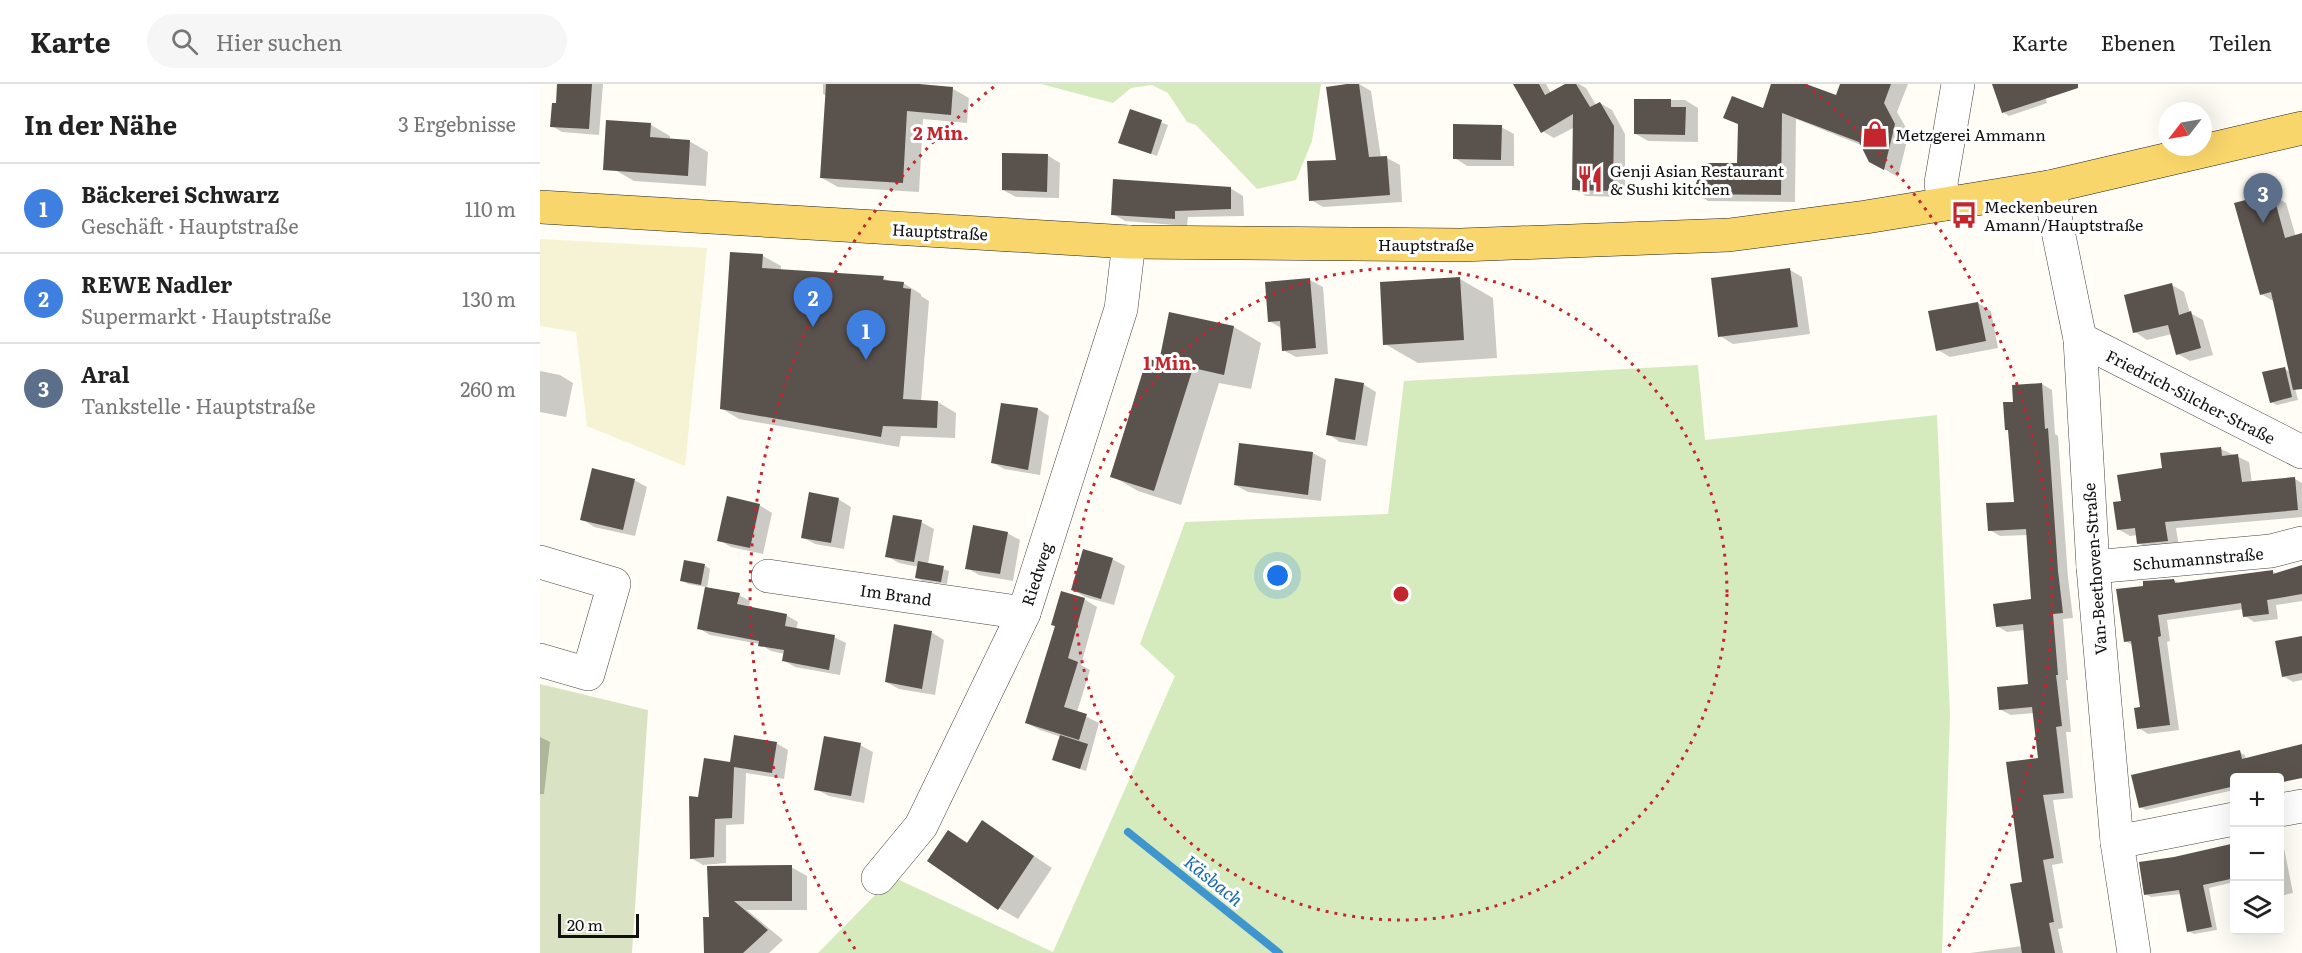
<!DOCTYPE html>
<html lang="de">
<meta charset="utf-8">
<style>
:root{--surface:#fff;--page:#f6f6f6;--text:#222;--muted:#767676;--line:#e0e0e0;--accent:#d93025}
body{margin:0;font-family:Literata,serif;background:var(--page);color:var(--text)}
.controls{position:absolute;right:18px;bottom:18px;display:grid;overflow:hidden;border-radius:6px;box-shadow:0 6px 24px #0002}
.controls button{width:54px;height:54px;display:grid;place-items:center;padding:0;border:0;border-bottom:2px solid var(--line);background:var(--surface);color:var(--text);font:30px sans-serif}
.compass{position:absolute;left:1618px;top:18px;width:54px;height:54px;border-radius:50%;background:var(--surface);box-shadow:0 6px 24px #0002;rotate:239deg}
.scale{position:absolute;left:18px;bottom:15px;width:81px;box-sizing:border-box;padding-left:6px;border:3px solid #111;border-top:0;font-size:16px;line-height:21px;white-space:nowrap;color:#111;-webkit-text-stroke:4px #fff;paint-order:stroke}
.you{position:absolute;left:738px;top:492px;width:21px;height:21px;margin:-15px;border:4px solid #fff;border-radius:50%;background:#1a73e8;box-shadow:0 0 0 9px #1a73e833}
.badge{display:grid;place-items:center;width:39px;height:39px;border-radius:50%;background:var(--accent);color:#fff;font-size:20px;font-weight:700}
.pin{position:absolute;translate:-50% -50px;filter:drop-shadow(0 2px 3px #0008)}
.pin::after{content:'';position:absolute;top:32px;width:21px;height:18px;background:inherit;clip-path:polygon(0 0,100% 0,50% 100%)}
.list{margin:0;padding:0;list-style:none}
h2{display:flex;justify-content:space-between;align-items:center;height:78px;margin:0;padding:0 24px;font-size:26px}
h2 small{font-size:20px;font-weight:400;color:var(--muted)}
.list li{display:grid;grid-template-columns:39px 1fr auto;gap:18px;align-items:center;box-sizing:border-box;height:90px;padding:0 24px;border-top:2px solid var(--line)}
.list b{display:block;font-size:22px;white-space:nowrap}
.list p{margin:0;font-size:20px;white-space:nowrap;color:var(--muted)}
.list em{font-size:20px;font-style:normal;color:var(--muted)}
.icon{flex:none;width:33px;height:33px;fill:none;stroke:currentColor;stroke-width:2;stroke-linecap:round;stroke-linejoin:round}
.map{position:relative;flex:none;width:1762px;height:869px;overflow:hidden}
header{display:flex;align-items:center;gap:36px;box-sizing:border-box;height:84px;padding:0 30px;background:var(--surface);border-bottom:2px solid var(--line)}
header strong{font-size:28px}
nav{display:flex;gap:33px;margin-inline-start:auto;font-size:21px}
.search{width:420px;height:54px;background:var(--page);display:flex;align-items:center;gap:15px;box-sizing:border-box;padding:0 21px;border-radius:33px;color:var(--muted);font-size:22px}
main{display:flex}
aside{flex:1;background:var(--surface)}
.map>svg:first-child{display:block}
.farmland{fill:#f6f3d4}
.green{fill:#d5ebbd}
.cemetery{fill:#d9e3c4}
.shadow{fill:#0003}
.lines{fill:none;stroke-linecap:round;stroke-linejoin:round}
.stream{stroke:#3f96cf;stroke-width:8}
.building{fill:#5a524d}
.minor-casing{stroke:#444;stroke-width:34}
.major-casing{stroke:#222;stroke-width:34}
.minor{stroke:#fff;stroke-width:33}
.major{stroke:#f9d66b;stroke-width:33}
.ring{fill:none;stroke:#c4262e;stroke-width:3;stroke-dasharray:3 6}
.labels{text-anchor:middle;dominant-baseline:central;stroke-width:6;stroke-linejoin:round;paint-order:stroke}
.poi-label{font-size:16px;fill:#111;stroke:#fff;text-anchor:start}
.street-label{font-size:16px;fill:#111;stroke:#fff}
.water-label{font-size:18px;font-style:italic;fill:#1768a6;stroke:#fff}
.centre{fill:#c4262e;stroke:#fff;stroke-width:3}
.ring-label{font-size:18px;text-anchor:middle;font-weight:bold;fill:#c4262e;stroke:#fff;stroke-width:6;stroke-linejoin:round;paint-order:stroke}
</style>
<header>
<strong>Karte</strong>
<div class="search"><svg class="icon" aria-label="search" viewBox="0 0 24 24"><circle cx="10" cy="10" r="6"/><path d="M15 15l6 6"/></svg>Hier suchen</div>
<nav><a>Karte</a><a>Ebenen</a><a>Teilen</a></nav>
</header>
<main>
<aside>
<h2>In der Nähe<small>3 Ergebnisse</small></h2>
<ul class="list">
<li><span class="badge" style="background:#3f7fe0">1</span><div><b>Bäckerei Schwarz</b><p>Geschäft · Hauptstraße</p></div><em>110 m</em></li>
<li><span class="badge" style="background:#3f7fe0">2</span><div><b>REWE Nadler</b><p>Supermarkt · Hauptstraße</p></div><em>130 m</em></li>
<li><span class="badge" style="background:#5c6f8a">3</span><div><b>Aral</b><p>Tankstelle · Hauptstraße</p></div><em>260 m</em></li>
</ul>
</aside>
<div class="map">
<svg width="1762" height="869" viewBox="0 0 1762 869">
<rect width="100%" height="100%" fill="#fffdf5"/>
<!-- farmland -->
<path class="farmland" d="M 0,155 L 167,164 L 145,382 L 47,342 L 36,248 L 0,242 Z"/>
<!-- green -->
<g class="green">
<path d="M 501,0 L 781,0 L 772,57 L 756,96 L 717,105 L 656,41 L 647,38 L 628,9 L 612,1 L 591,4 L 573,19 Z"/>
<path d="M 1158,281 L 1165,356 L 1397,331 L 1410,631 L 1402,869 L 278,869 L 353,793 L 513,868 L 635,592 L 600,560 L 645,438 L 848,430 L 864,297 Z"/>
</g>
<!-- cemetery -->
<path class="cemetery" d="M 0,600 L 108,626 L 92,869 L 0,869 Z"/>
<!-- shadow -->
<g class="shadow">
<path d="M 19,0 L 63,0 L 59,51 L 22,48 L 12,42 L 17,21 Z"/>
<path d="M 283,0 L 376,0 L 413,5 L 429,14 L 427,39 L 383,35 L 379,108 L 298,103 L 282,94 L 287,12 L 283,10 Z"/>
<path d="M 819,0 L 831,7 L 841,74 L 847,74 L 860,81 L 862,118 L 783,123 L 771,116 L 798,77 Z"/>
<path d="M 976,0 L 1006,0 L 1011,9 L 1028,0 L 1039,0 L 1046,4 L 1056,21 L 1060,19 L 1072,26 L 1085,50 L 1085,113 L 1046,112 L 1034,105 L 1035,43 L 1014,54 L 1002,47 Z"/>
<path d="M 1232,0 L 1261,0 L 1297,13 L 1301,0 L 1368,0 L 1357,28 L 1369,49 L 1358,93 L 1330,77 L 1321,61 L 1256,35 L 1255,118 L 1168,117 L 1154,109 L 1199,81 L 1199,41 L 1185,33 L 1224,26 Z"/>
<path d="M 1454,0 L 1501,0 L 1507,19 L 1469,32 L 1463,28 Z"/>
<path d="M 1096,16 L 1145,16 L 1158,24 L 1158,58 L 1108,57 L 1096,50 Z"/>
<path d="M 591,27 L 628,41 L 617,72 L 580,58 Z"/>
<path d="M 85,39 L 111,41 L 130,52 L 130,56 L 149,57 L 168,68 L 166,102 L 94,97 L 75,86 Z"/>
<path d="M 961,43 L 974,50 L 974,82 L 927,82 L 915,74 Z"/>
<path d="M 507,71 L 520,79 L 519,114 L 476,113 L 463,106 Z"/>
<path d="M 690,104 L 703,112 L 704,132 L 648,133 L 647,142 L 585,137 L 573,130 Z"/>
<path d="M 1732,111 L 1746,119 L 1756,153 L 1762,151 L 1762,301 L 1753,296 L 1758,316 L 1737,321 L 1731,318 L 1745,285 L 1750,288 L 1735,218 L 1721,210 Z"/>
<path d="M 192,170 L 223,172 L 241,182 L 241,187 L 343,194 L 352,198 L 363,199 L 381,210 L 381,212 L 389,217 L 381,318 L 398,318 L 416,329 L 415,354 L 361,352 L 359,363 L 199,335 L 181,324 Z"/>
<path d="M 1250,186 L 1262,193 L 1270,250 L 1193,260 L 1180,252 Z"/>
<path d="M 920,195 L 953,214 L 957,274 L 878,279 L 845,260 Z"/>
<path d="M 770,196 L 783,203 L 788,270 L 756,273 L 743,266 L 741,244 L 729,237 Z"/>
<path d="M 1632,201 L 1644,208 L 1650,229 L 1663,236 L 1673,271 L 1650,277 L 1638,270 L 1632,250 L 1607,256 L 1595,248 Z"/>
<path d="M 1438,219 L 1451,227 L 1458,264 L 1410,273 L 1398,266 Z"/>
<path d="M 631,230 L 694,243 L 721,259 L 711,305 L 679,299 L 641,421 L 598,407 L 572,392 L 620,280 Z"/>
<path d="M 0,287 L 20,291 L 33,299 L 26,333 L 0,328 Z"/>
<path d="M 823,300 L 836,308 L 827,362 L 800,358 L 788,350 Z"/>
<path d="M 1502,300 L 1512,306 L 1515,350 L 1518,352 L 1528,494 L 1533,534 L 1523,535 L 1528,596 L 1526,596 L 1531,648 L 1526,648 L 1533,714 L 1513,716 L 1523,779 L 1512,781 L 1523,844 L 1518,845 L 1523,869 L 1430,869 L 1482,862 L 1484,799 L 1499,675 L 1494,629 L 1471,631 L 1461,626 L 1490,602 L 1485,546 L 1467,548 L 1457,542 L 1493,516 L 1488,451 L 1460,452 L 1450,446 L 1476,419 L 1475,319 Z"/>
<path d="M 462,321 L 498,325 L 509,332 L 500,391 L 464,385 L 452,378 Z"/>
<path d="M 1681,365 L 1709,378 L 1712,399 L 1755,395 L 1762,399 L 1762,433 L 1636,444 L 1639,463 L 1610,466 L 1599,459 L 1598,451 L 1590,452 L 1578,445 L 1583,418 L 1623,385 Z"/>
<path d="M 773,369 L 786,376 L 781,417 L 708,408 L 695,401 Z"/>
<path d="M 94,396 L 107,403 L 95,452 L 54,443 L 42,435 Z"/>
<path d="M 298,415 L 311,423 L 304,465 L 275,460 L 262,453 Z"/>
<path d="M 219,421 L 232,429 L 223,470 L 191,463 L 179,456 Z"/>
<path d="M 381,438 L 394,445 L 388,480 L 409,487 L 407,500 L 382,497 L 377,494 L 379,483 L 359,479 L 347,472 Z"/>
<path d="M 467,449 L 480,456 L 473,497 L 439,491 L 427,484 Z"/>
<path d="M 572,475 L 585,482 L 574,521 L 545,513 L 533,506 Z"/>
<path d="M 164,481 L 170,485 L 167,505 L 199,511 L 210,517 L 209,524 L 246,531 L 258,538 L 256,546 L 294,553 L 306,559 L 300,591 L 255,583 L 243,576 L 245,570 L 231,567 L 220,560 L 170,551 L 158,544 L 166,503 L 148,500 L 142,496 Z"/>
<path d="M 1762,483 L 1762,517 L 1736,521 L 1738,535 L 1714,538 L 1705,532 L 1704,525 L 1627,536 L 1630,557 L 1627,558 L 1639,646 L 1608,650 L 1599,644 L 1601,624 L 1593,561 L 1585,557 L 1605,503 L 1634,496 L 1640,500 L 1732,487 L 1737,490 Z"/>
<path d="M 544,515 L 557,523 L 541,581 L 550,586 L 537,628 L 559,639 L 546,687 L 514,676 L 521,653 L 500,646 L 487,639 Z"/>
<path d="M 391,548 L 404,556 L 395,611 L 359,605 L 346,598 Z"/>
<path d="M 1762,565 L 1762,596 L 1753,598 L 1743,592 Z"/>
<path d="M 0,653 L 10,658 L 4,710 L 0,710 Z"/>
<path d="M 236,659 L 248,666 L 244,695 L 206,689 L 204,740 L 186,741 L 186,779 L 163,781 L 151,774 L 160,714 L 191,680 Z"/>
<path d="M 320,661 L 333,668 L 324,719 L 289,712 L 276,705 Z"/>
<path d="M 1699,668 L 1705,671 L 1706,675 L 1725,676 L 1729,694 L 1694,694 L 1694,706 L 1606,726 L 1600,723 Z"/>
<path d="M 443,738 L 512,784 L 478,835 L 459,824 L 409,748 L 428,759 Z"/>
<path d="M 1740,757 L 1743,759 L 1753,809 L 1740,812 Z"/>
<path d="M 1691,761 L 1694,763 L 1694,798 L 1669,804 L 1677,846 L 1654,850 L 1648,847 L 1641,810 L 1611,813 L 1605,810 L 1634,775 Z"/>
<path d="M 169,783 L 251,783 L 267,792 L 267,826 L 207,826 L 243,856 L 229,869 L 165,869 L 170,835 Z"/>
</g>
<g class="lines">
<!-- stream -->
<path class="stream" d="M 588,748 L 739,869"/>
</g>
<!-- building -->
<g class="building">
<path d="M 17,0 L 52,0 L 49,45 L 10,43 L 12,19 L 16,19 Z"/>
<path d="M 286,0 L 379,0 L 413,3 L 411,31 L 367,27 L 363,99 L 280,94 Z"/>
<path d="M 807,0 L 819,0 L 829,73 L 847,72 L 850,111 L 769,117 L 767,77 L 796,76 L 786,3 Z"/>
<path d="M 973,0 L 999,0 L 1005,11 L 1025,0 L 1036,0 L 1050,23 L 1060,18 L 1074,42 L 1073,107 L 1032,106 L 1033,30 L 1001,49 Z"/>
<path d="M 1231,0 L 1266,0 L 1296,11 L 1300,0 L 1351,0 L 1344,19 L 1355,40 L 1344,86 L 1329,78 L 1319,58 L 1242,29 L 1241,111 L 1152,110 L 1164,79 L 1197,79 L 1198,40 L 1183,34 L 1192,12 L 1223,24 Z"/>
<path d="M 1452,0 L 1538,0 L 1538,4 L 1462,29 Z"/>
<path d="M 1094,15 L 1131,15 L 1131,23 L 1146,23 L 1145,51 L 1094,50 Z"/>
<path d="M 590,25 L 622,36 L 611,70 L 578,59 Z"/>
<path d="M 66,36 L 111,39 L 110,53 L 150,56 L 148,92 L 63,86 Z"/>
<path d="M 913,40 L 962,41 L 961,76 L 913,75 Z"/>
<path d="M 462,69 L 508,70 L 507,108 L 462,106 Z"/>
<path d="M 573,95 L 691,103 L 691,125 L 635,127 L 635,135 L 571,131 Z"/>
<path d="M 1733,109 L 1745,154 L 1762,149 L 1762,305 L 1753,306 L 1731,208 L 1720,211 L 1694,119 Z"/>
<path d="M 190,168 L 223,170 L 222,184 L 344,192 L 343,196 L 364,198 L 363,204 L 371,205 L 363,315 L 398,317 L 397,344 L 343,342 L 341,353 L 180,325 Z"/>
<path d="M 1250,184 L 1258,243 L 1178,253 L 1171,194 Z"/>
<path d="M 920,193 L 924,256 L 843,261 L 840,198 Z"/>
<path d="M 770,194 L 776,264 L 742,267 L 740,237 L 728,238 L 725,198 Z"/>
<path d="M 1632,199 L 1639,231 L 1651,227 L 1661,264 L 1636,271 L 1628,241 L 1593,249 L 1584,211 Z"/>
<path d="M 1438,218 L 1446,257 L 1396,267 L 1388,227 Z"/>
<path d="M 629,228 L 694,242 L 684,291 L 653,284 L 614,407 L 570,393 L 607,274 L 619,278 Z"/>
<path d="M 1745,283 L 1752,313 L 1730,319 L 1722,288 Z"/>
<path d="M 795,294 L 824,299 L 815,356 L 786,351 Z"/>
<path d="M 1502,299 L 1505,345 L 1508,344 L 1518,487 L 1523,529 L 1513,530 L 1518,591 L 1516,591 L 1522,642 L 1516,643 L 1524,709 L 1503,711 L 1514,774 L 1503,776 L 1514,838 L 1509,839 L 1515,869 L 1482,869 L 1470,800 L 1482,798 L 1466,678 L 1498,674 L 1492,623 L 1459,626 L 1457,603 L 1488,600 L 1483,540 L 1456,543 L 1453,520 L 1491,515 L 1486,445 L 1448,447 L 1446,419 L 1474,418 L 1468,346 L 1465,346 L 1463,318 L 1473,318 L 1472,301 Z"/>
<path d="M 461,319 L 498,324 L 488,386 L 451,379 Z"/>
<path d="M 699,359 L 773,368 L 768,411 L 694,401 Z"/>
<path d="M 1681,363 L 1682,372 L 1698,370 L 1702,398 L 1755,393 L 1758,426 L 1625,438 L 1628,457 L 1597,460 L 1595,444 L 1577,446 L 1573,418 L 1581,417 L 1577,391 L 1622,384 L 1620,369 Z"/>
<path d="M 52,384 L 95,395 L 83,446 L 40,436 Z"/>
<path d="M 269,408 L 299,414 L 291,459 L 261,454 Z"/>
<path d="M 187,412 L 220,420 L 210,464 L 177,457 Z"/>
<path d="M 353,431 L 382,436 L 374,478 L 345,473 Z"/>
<path d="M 433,441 L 468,448 L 460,490 L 425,485 Z"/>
<path d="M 543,465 L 573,474 L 561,515 L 531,506 Z"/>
<path d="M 144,476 L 165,480 L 161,501 L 140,497 Z"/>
<path d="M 378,477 L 404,482 L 401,498 L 375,494 Z"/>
<path d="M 1762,481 L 1762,510 L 1727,516 L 1729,530 L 1703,533 L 1701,519 L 1618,531 L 1621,552 L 1618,553 L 1630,641 L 1597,645 L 1594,624 L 1600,623 L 1591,557 L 1584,558 L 1576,505 L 1603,502 L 1603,497 L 1634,495 L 1635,499 L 1733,486 L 1733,490 Z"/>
<path d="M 165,503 L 200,509 L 197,520 L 247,530 L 245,542 L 295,551 L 289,586 L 242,577 L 244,566 L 218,562 L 219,557 L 157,545 Z"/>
<path d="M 521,507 L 545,514 L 528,574 L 538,578 L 524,623 L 547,630 L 539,656 L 485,639 L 515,542 L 511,541 Z"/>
<path d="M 354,540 L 392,547 L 382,605 L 345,598 Z"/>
<path d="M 1762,552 L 1762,589 L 1742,593 L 1735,557 Z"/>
<path d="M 194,651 L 237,658 L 232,689 L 194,683 L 192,734 L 175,735 L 174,773 L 150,775 L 149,712 L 158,713 L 164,674 L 190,678 Z"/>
<path d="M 520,651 L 548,660 L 540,685 L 512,676 Z"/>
<path d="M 284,652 L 321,659 L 311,712 L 274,706 Z"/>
<path d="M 1762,660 L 1762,694 L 1743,698 L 1741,693 L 1695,693 L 1695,702 L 1599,724 L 1591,691 L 1700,666 L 1702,675 Z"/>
<path d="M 442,736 L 494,772 L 458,826 L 387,777 L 408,746 L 427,759 Z"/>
<path d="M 1691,760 L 1695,773 L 1695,794 L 1663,801 L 1672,843 L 1647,848 L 1639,806 L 1604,811 L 1599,778 L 1634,773 Z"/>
<path d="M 252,781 L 252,817 L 194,817 L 228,846 L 203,869 L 164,869 L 163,833 L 169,833 L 167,782 Z"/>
</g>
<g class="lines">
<defs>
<g id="minor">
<path d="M 1509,103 L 1540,255 L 1553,483 L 1577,758 L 1594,869"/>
<path d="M 1404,120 L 1401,99 L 1418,0"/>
<path d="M 1540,255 L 1762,368"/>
<path d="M 0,478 L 74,500 L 48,590 L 0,576"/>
<path d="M 1553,483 L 1731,467 L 1762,459"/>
<path d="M 228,492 L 484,529"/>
<path d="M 1740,726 L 1762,722"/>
<path d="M 1577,758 L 1694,735"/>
<path d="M 338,794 L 381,742 L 484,529 L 581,225 L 589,158"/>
</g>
<path id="major" d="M 0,123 L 589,158 L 921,161 L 1189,151 L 1326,133 L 1509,103 L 1762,44"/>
</defs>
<!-- minor casing -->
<use href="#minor" class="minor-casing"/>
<!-- major casing -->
<use href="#major" class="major-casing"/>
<!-- minor -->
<use href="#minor" class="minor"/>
<!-- major -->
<use href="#major" class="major"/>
</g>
<!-- distance rings -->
<g class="ring">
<circle cx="861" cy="510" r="326"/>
<path d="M315 865A651 651 0 0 1 456 1M1266 1A651 651 0 0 1 1407 865"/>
</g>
<!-- icons -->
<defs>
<symbol id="shop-bare" viewBox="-9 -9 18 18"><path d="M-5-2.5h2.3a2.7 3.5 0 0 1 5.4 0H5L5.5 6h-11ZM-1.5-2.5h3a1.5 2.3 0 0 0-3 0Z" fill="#c4262e" stroke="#fff" stroke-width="2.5" paint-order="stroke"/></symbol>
<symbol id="restaurant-bare" viewBox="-9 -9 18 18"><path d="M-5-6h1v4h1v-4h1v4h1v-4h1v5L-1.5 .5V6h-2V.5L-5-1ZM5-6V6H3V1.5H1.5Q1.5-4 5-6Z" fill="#c4262e" stroke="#fff" stroke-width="2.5" paint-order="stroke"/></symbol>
<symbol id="bus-bare" viewBox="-9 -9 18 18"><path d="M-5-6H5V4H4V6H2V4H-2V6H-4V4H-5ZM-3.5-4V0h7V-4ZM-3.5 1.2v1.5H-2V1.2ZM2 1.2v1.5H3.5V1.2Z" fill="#c4262e" stroke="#fff" stroke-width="2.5" paint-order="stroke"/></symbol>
</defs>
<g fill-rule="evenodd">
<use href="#shop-bare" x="1316" y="31" width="38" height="38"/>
<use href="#restaurant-bare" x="1031" y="76" width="38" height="38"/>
<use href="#bus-bare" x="1405" y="112" width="38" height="38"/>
</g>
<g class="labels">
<!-- poi labels -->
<g class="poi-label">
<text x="1355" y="50">Metzgerei Ammann</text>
<text x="1070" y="86">Genji Asian Restaurant<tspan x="1070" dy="18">&amp; Sushi kitchen</tspan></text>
<text x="1444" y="122">Meckenbeuren<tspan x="1444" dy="18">Amann/Hauptstraße</tspan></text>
</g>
<!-- street labels -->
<g class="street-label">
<text transform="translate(400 147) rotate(3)">Hauptstraße</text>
<text x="886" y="160">Hauptstraße</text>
<text transform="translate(1651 312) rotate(27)">Friedrich-Silcher-Straße</text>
<text transform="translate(1658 474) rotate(-5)">Schumannstraße</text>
<text transform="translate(1554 485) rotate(-94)">Van-Beethoven-Straße</text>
<text transform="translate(496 490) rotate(-72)">Riedweg</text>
<text transform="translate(356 510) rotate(8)">Im Brand</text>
</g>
<!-- water labels -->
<g class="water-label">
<text transform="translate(674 796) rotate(39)">Käsbach</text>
</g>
</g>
<circle cx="861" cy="510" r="9" class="centre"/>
<g class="ring-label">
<text x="401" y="56">2 Min.</text>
<text x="630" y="286">1 Min.</text>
</g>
</svg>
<div class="controls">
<button>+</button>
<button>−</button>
<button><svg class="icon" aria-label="layers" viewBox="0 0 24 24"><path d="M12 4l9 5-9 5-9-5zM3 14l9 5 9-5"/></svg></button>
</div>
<svg class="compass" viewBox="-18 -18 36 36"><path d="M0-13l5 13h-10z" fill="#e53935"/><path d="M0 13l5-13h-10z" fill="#767676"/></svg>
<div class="scale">20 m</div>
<div class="you"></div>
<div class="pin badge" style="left:326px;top:276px;background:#3f7fe0">1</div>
<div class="pin badge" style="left:273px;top:243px;background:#3f7fe0">2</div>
<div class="pin badge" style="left:1723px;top:139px;background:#5c6f8a">3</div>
</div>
</main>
